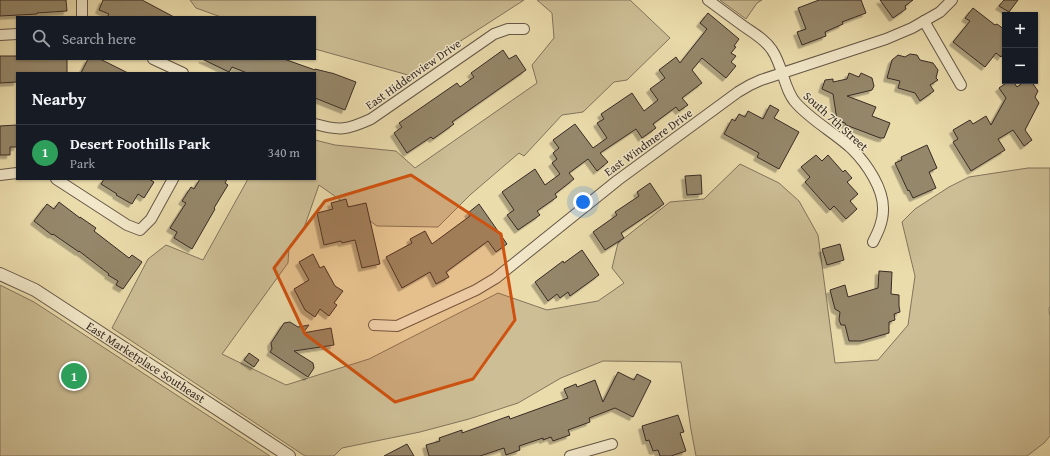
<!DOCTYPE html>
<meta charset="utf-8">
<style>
:root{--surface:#171b24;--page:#20242c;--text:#f1f3f6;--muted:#9ea1a6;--line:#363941;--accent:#b45309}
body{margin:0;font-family:"Gentium Book Plus",serif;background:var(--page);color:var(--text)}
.controls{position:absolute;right:12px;top:12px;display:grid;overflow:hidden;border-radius:0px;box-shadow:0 1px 3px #0004}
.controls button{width:36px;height:36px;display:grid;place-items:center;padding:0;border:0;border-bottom:1px solid var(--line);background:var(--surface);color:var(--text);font:20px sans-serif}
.you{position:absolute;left:583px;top:202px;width:14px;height:14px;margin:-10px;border:3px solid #fff;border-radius:50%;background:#1a73e8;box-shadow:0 0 0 6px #1a73e833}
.badge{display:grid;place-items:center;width:26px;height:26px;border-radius:50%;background:var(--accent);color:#fff;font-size:13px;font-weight:700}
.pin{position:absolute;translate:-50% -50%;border:2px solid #fff;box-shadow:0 1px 4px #0006}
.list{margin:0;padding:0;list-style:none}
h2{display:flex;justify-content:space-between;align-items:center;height:52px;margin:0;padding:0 16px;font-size:17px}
h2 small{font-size:13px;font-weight:400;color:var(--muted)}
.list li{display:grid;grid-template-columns:26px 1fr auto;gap:12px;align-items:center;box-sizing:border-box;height:56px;padding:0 16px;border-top:1px solid var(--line)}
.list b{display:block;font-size:15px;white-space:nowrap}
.list p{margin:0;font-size:13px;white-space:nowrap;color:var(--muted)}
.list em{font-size:13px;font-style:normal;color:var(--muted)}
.icon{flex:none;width:22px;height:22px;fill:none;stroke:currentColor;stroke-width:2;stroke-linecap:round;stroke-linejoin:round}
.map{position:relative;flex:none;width:1050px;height:456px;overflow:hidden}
.search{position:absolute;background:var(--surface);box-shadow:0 1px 3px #0004;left:16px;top:16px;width:300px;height:44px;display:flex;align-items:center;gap:10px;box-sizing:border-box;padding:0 14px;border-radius:0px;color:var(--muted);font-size:15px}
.panel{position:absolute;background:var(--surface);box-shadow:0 1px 3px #0004;left:16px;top:72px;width:300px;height:108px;border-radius:0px}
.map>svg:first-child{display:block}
.green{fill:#cdbe95;stroke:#82745d}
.building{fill:#95876b;stroke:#382b25;filter:url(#shadow)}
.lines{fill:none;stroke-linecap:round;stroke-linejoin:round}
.minor-casing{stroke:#655747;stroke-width:12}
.tertiary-casing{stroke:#655747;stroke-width:14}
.minor{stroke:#f2e8c9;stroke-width:10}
.tertiary{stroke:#f2e8c9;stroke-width:12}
.marked{fill:#ce5210;fill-opacity:0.2;stroke:#ce5210;stroke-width:3;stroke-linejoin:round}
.labels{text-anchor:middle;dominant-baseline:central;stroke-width:3;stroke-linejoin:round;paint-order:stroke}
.street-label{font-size:12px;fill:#382b25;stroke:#f2e8c9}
</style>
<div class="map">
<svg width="1050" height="456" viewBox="0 0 1050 456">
<defs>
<filter id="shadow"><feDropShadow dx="-3.5" dy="3.5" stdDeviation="0" flood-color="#0004"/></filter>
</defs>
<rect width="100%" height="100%" fill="#ebdcac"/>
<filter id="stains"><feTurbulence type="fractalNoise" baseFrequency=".005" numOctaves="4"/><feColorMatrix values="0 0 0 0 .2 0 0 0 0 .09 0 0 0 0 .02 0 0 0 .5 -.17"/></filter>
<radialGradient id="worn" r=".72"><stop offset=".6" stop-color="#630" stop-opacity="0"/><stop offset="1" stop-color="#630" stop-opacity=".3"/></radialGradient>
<!-- green -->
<g class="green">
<path d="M 190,0 L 524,0 L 408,75 L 315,49 L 315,17 L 221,17 L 196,8 Z"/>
<path d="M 537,0 L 630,0 L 670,38 L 627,80 L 614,82 L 583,112 L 562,115 L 524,156 L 519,153 L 470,195 L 438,227 L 377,226 L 319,185 L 304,228 L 289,247 L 288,263 L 222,354 L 286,385 L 369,359 L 498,293 L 547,310 L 598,301 L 624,283 L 612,268 L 618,243 L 670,202 L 704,199 L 740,164 L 779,183 L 799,201 L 818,235 L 835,363 L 878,360 L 908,325 L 915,276 L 902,222 L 915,209 L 949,187 L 969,177 L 1028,168 L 1050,168 L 1050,306 L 1049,309 L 1050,317 L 1050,436 L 1044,443 L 1027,456 L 696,456 L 691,430 L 681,362 L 603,361 L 561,378 L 518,403 L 469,419 L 420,432 L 342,448 L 334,456 L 305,456 L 112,328 L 148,259 L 166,245 L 203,260 L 248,179 L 315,179 L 315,140 L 335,145 L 396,151 L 415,168 L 537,83 L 532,65 L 554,38 L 552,13 Z"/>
<path d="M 720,0 L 762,0 L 757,3 L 746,19 Z"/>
<path d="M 0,285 L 34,302 L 270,456 L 0,456 Z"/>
</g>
<!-- building -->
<g class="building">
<path d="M 0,0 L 66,0 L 67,11 L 37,13 L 37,14 L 0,16 Z"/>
<path d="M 103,0 L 142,0 L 174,17 L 107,17 L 109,14 L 99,10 Z"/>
<path d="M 819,0 L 861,0 L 866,13 L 842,22 L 843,24 L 825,32 L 826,36 L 802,45 L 797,32 L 806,29 L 798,8 Z"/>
<path d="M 880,0 L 913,0 L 905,6 L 906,9 L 893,18 Z"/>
<path d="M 1004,0 L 1018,0 L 1009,12 L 999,6 Z"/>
<path d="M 973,8 L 995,25 L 997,24 L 1005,30 L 1005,51 L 1001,57 L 996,53 L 985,67 L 953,42 L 970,21 L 965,18 Z"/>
<path d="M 708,13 L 739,39 L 734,46 L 736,47 L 731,53 L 736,56 L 731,62 L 736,66 L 726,78 L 702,58 L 692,70 L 702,83 L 682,98 L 688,105 L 679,111 L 676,107 L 653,124 L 656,128 L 642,138 L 636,129 L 600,153 L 608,162 L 597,171 L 588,159 L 569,173 L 574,179 L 555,194 L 557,197 L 537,211 L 540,215 L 518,230 L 507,215 L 514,210 L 502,192 L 535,169 L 545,185 L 560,174 L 552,163 L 557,159 L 553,153 L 559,148 L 553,140 L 575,124 L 593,148 L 607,138 L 597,123 L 604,119 L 601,114 L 632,93 L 644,111 L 658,100 L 650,89 L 665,78 L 659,70 L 676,57 L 680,63 L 707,29 L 700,23 Z"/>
<path d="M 503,50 L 509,59 L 516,55 L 526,70 L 452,122 L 454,124 L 433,139 L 431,137 L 407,153 L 394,133 L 402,127 L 399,123 L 457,83 L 460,87 L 474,77 L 471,73 Z"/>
<path d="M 910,54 L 917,55 L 920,60 L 933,63 L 938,70 L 936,78 L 938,80 L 930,85 L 934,91 L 920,101 L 915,93 L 898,88 L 900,81 L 887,78 L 892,60 L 898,55 L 905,57 Z"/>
<path d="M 0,56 L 17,56 L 17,59 L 67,59 L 67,73 L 17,73 L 17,82 L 0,83 Z"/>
<path d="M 88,59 L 100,59 L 128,73 L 81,73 Z"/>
<path d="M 202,59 L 284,59 L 315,70 L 315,69 L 331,73 L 332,73 L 356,82 L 345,110 L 315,98 L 315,73 L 247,73 L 232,67 L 229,72 Z"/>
<path d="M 849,73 L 859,77 L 861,73 L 872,78 L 874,86 L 872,90 L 847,96 L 876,107 L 872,116 L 890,123 L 884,138 L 880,138 L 846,125 L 845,123 L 837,120 L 833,94 L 822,89 L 825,80 L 833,79 L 833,82 L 847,79 Z"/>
<path d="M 1009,81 L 1013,81 L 1017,87 L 1025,81 L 1031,81 L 1038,91 L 1035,97 L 1039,103 L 1025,130 L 1032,140 L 1024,146 L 1013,130 L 998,139 L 1005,150 L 971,171 L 953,142 L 958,139 L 953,130 L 970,120 L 973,124 L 986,116 L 991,125 L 1006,98 L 999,88 Z"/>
<path d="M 770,105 L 779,110 L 774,118 L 799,132 L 779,169 L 757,157 L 759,153 L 724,134 L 732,119 L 735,121 L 739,114 L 745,117 L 748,111 L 763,119 Z"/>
<path d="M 17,125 L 17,147 L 10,147 L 10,155 L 0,155 L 0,126 Z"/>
<path d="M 927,145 L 937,168 L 929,172 L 936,188 L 913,198 L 909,190 L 908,191 L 895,163 L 902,160 L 901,157 Z"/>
<path d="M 816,155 L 822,161 L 828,155 L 843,172 L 845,170 L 852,178 L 847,182 L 858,194 L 850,201 L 857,209 L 846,219 L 834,206 L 830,210 L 805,182 L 810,177 L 801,167 Z"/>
<path d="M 701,175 L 702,194 L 687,195 L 685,176 Z"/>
<path d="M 104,179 L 149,179 L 154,182 L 144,198 L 138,194 L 132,204 L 116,195 L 117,194 L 101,184 Z"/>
<path d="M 200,179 L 227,179 L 225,183 L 228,185 L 214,208 L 215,209 L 192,249 L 174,238 L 177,232 L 170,228 L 186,203 L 182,201 L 191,187 L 194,189 Z"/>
<path d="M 650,183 L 664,204 L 621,233 L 624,238 L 605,250 L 593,232 L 617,215 L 615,212 L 639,196 L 637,192 Z"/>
<path d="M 346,199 L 348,207 L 366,203 L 380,264 L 362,268 L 355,240 L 342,243 L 341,241 L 324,245 L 317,213 L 333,209 L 331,203 Z"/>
<path d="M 59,202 L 80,218 L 80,217 L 96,228 L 94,231 L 129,258 L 132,255 L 142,262 L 123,289 L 116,285 L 118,281 L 108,275 L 109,274 L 79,251 L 79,252 L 53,234 L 52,235 L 34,221 L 47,204 L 54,209 Z"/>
<path d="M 479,204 L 507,244 L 496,252 L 488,241 L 446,272 L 449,277 L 436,284 L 430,272 L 402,288 L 386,257 L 412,243 L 410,239 L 425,231 L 432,244 L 470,216 L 468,213 Z"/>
<path d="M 840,244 L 844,260 L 827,265 L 822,249 Z"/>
<path d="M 582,250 L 599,275 L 570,296 L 568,292 L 560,298 L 557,294 L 548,301 L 535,282 L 563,261 L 564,263 Z"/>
<path d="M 313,254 L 320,268 L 324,266 L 335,286 L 343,291 L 334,303 L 337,305 L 329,316 L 320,309 L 315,317 L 305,310 L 294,289 L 309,280 L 299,262 Z"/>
<path d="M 879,271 L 892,272 L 891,294 L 899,295 L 899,306 L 900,312 L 894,314 L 895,320 L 889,322 L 889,333 L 861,341 L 849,341 L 845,325 L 841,325 L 839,320 L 840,312 L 835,309 L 830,290 L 845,285 L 848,297 L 878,288 Z"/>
<path d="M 290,322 L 298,327 L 309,325 L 303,333 L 331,328 L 334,345 L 294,351 L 313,363 L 314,368 L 308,377 L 270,352 L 272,349 L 271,343 L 284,323 Z"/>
<path d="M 249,353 L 259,360 L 254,367 L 244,360 Z"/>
<path d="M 618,372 L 634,380 L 637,374 L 651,381 L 633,417 L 615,408 L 589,418 L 590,422 L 568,430 L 570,435 L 553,441 L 551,437 L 543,440 L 543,438 L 519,446 L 520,450 L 506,455 L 504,448 L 480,456 L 429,456 L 426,445 L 440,441 L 439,438 L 462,430 L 462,433 L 509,416 L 510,419 L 568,398 L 564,389 L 576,384 L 577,387 L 595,380 L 603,402 Z"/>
<path d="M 678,415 L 684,432 L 680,433 L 686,451 L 671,456 L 660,456 L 658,450 L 653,451 L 649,440 L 646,441 L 642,426 Z"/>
<path d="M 407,444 L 414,456 L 384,456 Z"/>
</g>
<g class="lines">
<defs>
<g id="minor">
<path d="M 82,0 L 82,17"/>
<path d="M 708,0 C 719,8 731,17 742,25 C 753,33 765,39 772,50 C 783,66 784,90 796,103 C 812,121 835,133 852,149 C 867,164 884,189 883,210 C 883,222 878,232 873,242"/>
<path d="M 924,21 L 961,85"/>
<path d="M 0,35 L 17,34"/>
<path d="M 153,59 L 183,73"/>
<path d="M 315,124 C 340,131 347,130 371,119 L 494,34 L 508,29 L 524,29"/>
<path d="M 0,175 L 17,173"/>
<path d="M 56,179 L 127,225 L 140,230 L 151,219 L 173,179"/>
<path d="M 374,325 L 397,326 L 476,290 L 496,278 L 618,180 L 738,92 L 750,85 L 761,80 L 886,39 L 912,28 L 940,12 L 952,0"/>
<path d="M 570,456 L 612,444"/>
</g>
<path id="tertiary" d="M 0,274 L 35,290 L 289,456"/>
</defs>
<!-- minor casing -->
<use href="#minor" class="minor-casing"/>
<!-- tertiary casing -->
<use href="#tertiary" class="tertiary-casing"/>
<!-- minor -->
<use href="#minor" class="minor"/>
<!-- tertiary -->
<use href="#tertiary" class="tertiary"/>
</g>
<!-- marked area -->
<path class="marked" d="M 411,175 L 501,234 L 515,320 L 473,379 L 395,402 L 305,334 L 274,268 L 325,201 Z"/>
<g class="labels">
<!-- street labels -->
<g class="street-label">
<text transform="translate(413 74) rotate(-35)">East Hiddenview Drive</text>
<text transform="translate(836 121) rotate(42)">South 7th Street</text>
<text transform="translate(648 142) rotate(-36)">East Windmere Drive</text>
<text transform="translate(146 362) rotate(33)">East Marketplace Southeast</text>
</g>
</g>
<rect width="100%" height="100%" filter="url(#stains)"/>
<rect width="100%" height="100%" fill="url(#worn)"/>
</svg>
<div class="controls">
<button>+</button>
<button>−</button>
</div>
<div class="you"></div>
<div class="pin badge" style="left:74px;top:376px;background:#2e9e5b">1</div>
<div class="search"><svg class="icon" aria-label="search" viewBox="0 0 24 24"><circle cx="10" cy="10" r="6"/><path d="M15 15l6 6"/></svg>Search here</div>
<section class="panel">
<h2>Nearby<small></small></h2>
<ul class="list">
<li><span class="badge" style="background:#2e9e5b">1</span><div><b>Desert Foothills Park</b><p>Park</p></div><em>340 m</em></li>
</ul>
</section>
</div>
